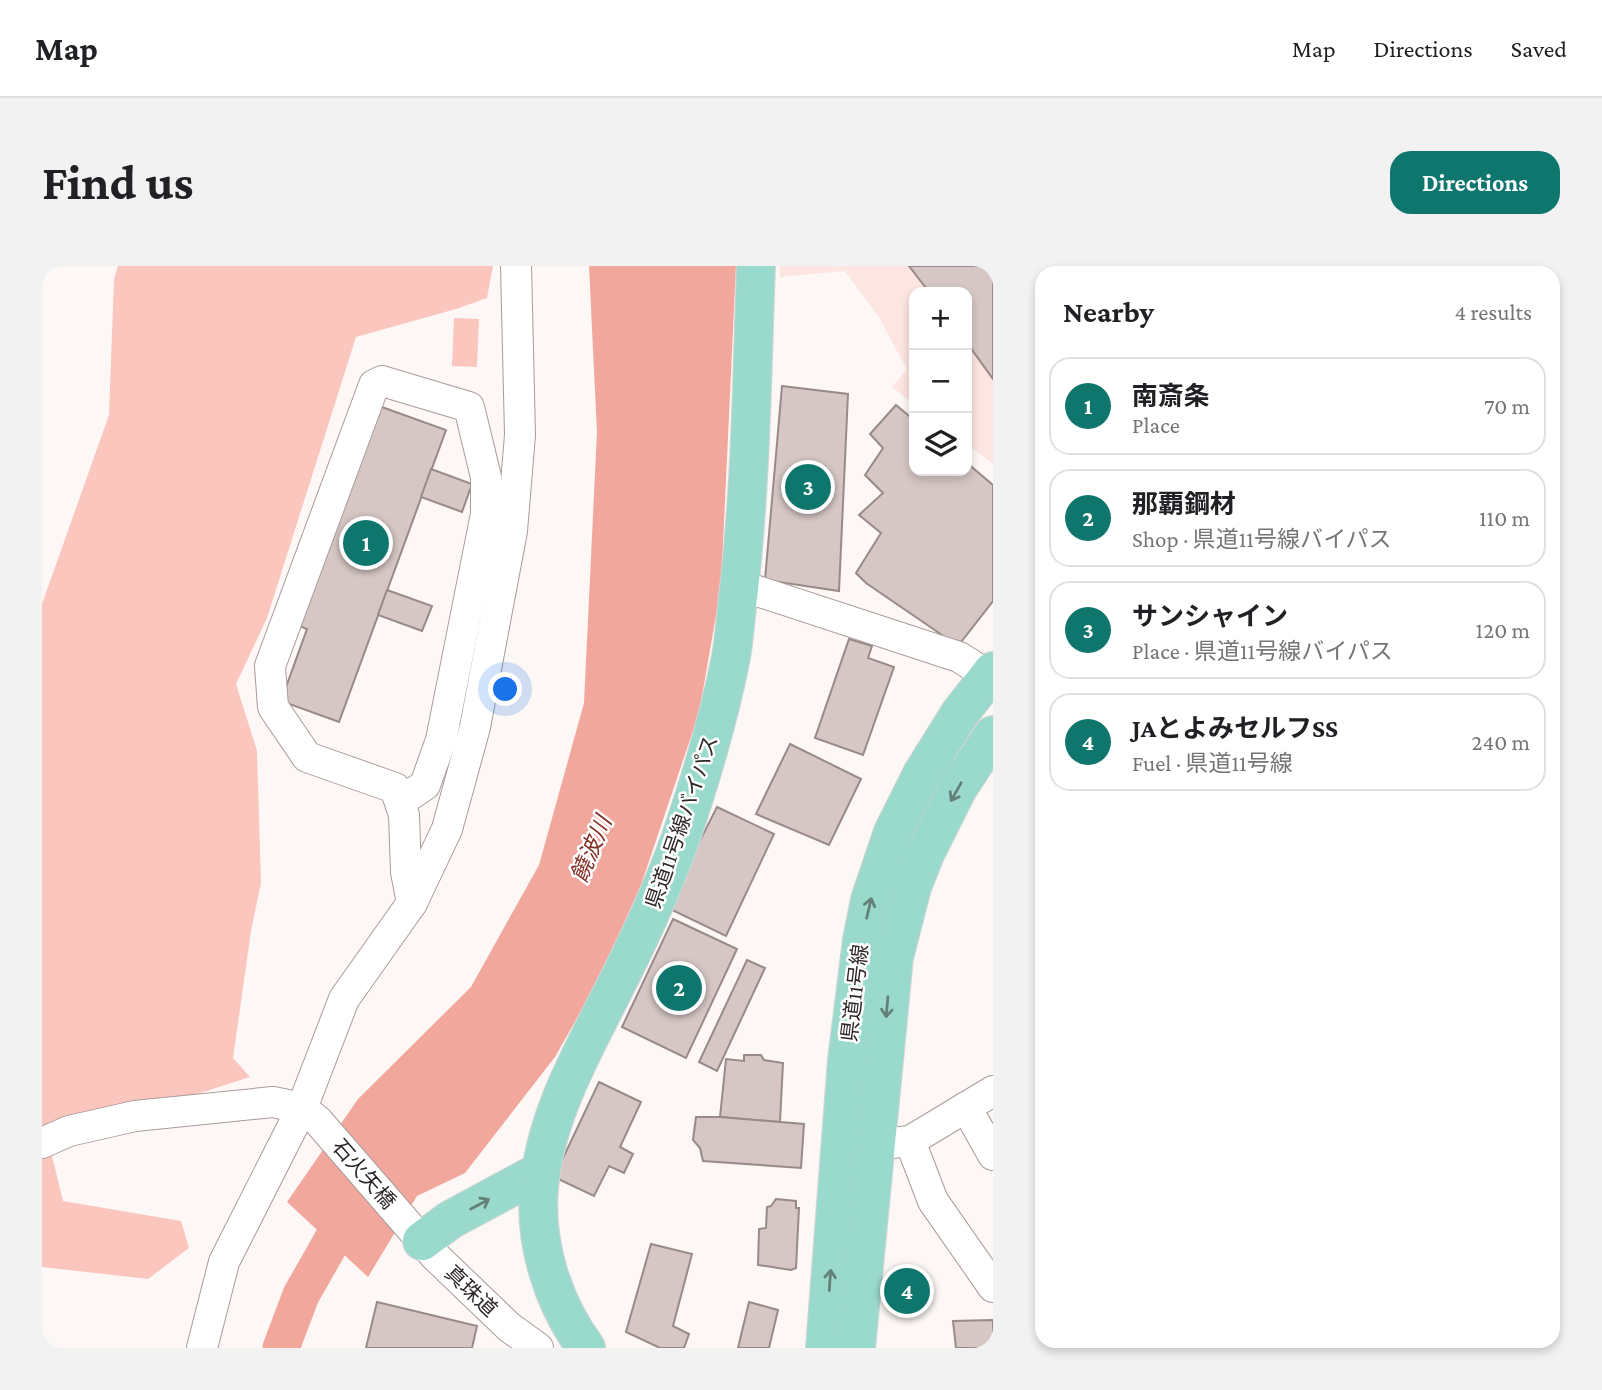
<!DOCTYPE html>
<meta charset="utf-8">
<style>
:root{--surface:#fff;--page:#f2f2f2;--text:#202124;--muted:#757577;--line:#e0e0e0;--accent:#0f766e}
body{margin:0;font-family:"Crimson Pro","Noto Sans JP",serif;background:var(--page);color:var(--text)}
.controls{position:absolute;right:21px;top:21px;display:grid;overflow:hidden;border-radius:14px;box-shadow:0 4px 10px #0003}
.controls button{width:63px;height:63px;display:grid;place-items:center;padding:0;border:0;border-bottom:2px solid var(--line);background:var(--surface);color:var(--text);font:35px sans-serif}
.you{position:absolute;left:464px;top:424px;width:24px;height:24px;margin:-18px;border:5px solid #fff;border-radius:50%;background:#1a73e8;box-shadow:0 0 0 10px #1a73e833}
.badge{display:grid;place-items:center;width:46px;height:46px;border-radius:50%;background:var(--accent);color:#fff;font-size:23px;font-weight:700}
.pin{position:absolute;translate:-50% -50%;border:4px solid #fff;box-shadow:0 2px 7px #0006}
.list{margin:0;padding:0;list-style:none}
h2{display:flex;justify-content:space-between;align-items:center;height:91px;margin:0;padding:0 28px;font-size:30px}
h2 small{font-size:23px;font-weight:400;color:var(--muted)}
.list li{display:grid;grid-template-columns:46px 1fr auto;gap:21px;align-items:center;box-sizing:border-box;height:98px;margin:0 14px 14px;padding:0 14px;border:2px solid var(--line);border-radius:21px}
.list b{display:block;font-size:26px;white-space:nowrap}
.list p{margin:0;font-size:23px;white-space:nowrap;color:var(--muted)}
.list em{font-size:23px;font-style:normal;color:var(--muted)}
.icon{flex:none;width:38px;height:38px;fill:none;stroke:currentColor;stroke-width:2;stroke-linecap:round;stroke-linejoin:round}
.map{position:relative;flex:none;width:951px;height:1082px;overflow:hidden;border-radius:21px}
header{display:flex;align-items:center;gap:42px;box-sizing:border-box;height:98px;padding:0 35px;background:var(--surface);border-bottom:2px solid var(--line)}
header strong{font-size:33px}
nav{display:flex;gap:38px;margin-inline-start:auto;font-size:24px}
.intro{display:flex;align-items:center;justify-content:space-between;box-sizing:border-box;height:168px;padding:0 42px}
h1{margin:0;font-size:49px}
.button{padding:18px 32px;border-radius:21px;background:var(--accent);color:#fff;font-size:24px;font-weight:700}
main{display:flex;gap:42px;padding:0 42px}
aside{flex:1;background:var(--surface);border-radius:21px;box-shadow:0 4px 10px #0003}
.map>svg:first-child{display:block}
.built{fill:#fde5e1}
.green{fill:#fbc6bd}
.water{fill:#f1a79c}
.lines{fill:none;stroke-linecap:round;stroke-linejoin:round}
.river{stroke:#f1a79c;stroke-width:37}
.building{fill:#d6c7c4;stroke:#988a88;stroke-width:2}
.minor-casing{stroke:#a99b99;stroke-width:32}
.major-casing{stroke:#d5d4d4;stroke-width:40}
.minor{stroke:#fff;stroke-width:30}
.major{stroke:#9adacc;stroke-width:38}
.oneway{stroke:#648079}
.labels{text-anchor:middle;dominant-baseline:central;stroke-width:5;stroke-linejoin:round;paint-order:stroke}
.street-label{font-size:21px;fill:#2d2726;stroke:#fff}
.water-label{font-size:23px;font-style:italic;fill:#842f25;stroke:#fff}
</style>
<header>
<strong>Map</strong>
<nav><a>Map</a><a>Directions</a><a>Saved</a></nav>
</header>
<div class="intro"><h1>Find us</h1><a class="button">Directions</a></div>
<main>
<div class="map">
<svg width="951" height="1082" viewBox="0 0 951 1082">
<rect width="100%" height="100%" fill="#fdf7f6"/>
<!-- built -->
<path class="built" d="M 738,0 L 951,0 L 951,198 L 925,178 L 925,26 L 872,26 L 872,138 L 850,121 L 865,104 L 837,51 L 803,5 L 738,11 Z"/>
<!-- green -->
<g class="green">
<path d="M 76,0 L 451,0 L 445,32 L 414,43 L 314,71 L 225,352 L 194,418 L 215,485 L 219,617 L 209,665 L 191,792 L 208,811 L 127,837 L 3,862 L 21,935 L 139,955 L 147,982 L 106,1013 L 0,1001 L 0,338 L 67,149 L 72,13 Z"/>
<path d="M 412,52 L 437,53 L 435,101 L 410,100 Z"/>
</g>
<!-- water -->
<path class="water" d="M 547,0 L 694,0 L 679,321 L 657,447 L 599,619 L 558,711 L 513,791 L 423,907 L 375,930 L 326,1011 L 245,936 L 316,833 L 429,721 L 497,599 L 542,437 L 555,166 Z"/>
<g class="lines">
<!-- river -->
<path class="river" d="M 239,1082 L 259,1029 L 313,934"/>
</g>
<!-- building -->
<g class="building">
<path d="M 867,0 L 951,0 L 951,113 L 925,77 L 925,26 L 887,26 Z"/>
<path d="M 740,120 L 806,128 L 797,325 L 723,314 Z"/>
<path d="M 854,139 L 872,154 L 872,205 L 925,205 L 925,197 L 951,219 L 951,335 L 916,380 L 824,317 L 814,307 L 839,267 L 817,249 L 841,227 L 823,209 L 841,182 L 828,168 Z"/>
<path d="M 337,140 L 404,164 L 297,456 L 239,435 L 265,363 L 257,360 Z"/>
<path d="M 389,203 L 430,218 L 420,246 L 379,231 Z"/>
<path d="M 345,324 L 390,340 L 380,365 L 336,349 Z"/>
<path d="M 807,373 L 830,380 L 826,392 L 852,401 L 821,489 L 773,472 Z"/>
<path d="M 748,478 L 819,513 L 787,579 L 714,548 Z"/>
<path d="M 675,541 L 732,568 L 684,670 L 624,641 Z"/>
<path d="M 631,653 L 695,683 L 644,792 L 580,761 Z"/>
<path d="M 705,694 L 723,702 L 675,805 L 657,796 Z"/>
<path d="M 702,789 L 719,789 L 722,794 L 741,797 L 738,856 L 678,851 L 684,793 L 702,795 Z"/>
<path d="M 557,816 L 599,836 L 578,881 L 591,888 L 582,907 L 567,900 L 552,930 L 512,911 Z"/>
<path d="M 654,851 L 678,851 L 762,858 L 759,902 L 661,895 L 658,882 L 651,874 Z"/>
<path d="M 734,933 L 754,935 L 754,942 L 757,942 L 754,1002 L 749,1004 L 716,999 L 717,963 L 724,962 L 725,941 L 729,940 Z"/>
<path d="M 609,978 L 650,988 L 631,1060 L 647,1068 L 642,1082 L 618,1082 L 584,1066 Z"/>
<path d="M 335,1036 L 435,1060 L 430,1082 L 324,1082 Z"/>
<path d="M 707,1036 L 736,1044 L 727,1082 L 696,1082 Z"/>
<path d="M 951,1054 L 951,1082 L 914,1082 L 911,1055 Z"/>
</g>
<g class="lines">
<defs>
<g id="minor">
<path d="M 697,319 L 917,391 L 947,410"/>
<path d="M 359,535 L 383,519 L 399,474 L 444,248 L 444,211 L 427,141 L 340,115 L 332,119 L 228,400 L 231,441 L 265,491 L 353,522 L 362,549 L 364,606 L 370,637"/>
<path d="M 924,841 L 951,889"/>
<path d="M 868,875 L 891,935 L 951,1021"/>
<path d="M 0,877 L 27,865 L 93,850 L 231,836 L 260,842 L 276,855 L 393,990 L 467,1061 L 496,1082"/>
<path d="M 850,877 L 868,875 L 951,825"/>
<path d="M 160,1082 L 182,996 L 260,842 L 302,733 L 370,637 L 405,563 L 433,461 L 470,265 L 478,169 L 474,0"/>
</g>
<g id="major">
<path d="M 380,975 L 408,954 L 499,905"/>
<path d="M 544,1082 C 511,1037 492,978 497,922 C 503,851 539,789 570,727 C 596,676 620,625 639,571 C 659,512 677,452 689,391 C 693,368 694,345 697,323 C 709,216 710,108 714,0"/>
<path d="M 783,1082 L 805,794 L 820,674 L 828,634 L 851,566 L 880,508 L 918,447 L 951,405"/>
<path d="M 814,1082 L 852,691 L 870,621 L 883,588 L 916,522 L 951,469"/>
</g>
</defs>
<!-- minor casing -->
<use href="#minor" class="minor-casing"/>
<!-- major casing -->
<use href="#major" class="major-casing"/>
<!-- minor -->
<use href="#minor" class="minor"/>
<!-- major -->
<use href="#major" class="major"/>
</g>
<!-- one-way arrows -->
<defs><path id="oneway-shaft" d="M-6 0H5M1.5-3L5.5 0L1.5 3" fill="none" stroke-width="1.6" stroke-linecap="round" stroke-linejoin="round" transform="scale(1.75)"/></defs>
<g class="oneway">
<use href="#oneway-shaft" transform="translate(914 526) rotate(119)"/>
<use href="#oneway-shaft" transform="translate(827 642) rotate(-77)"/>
<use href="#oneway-shaft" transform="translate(845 741) rotate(95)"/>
<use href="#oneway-shaft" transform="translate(438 938) rotate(-28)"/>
<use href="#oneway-shaft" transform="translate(788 1014) rotate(-86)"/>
</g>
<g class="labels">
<!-- street labels -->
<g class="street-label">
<text transform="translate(640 556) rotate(-71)">県道11号線バイパス</text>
<text transform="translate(813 727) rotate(-83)">県道11号線</text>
<text transform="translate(322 908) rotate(49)">石火矢橋</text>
<text transform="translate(429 1025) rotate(44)">真珠道</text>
</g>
<!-- water labels -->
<g class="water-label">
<text transform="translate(549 583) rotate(-67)">饒波川</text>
</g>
</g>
</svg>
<div class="controls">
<button>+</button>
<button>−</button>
<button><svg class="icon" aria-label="layers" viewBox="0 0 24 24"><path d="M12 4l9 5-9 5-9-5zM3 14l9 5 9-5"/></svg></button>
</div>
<div class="you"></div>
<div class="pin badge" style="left:324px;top:277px">1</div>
<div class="pin badge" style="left:637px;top:722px">2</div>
<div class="pin badge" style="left:766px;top:221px">3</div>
<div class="pin badge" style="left:865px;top:1025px">4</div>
</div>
<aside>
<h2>Nearby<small>4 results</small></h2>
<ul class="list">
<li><span class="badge">1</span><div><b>南斎条</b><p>Place</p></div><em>70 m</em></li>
<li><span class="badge">2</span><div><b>那覇鋼材</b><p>Shop · 県道11号線バイパス</p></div><em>110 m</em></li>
<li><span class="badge">3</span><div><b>サンシャイン</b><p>Place · 県道11号線バイパス</p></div><em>120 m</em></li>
<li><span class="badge">4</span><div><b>JAとよみセルフSS</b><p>Fuel · 県道11号線</p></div><em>240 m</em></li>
</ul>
</aside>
</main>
